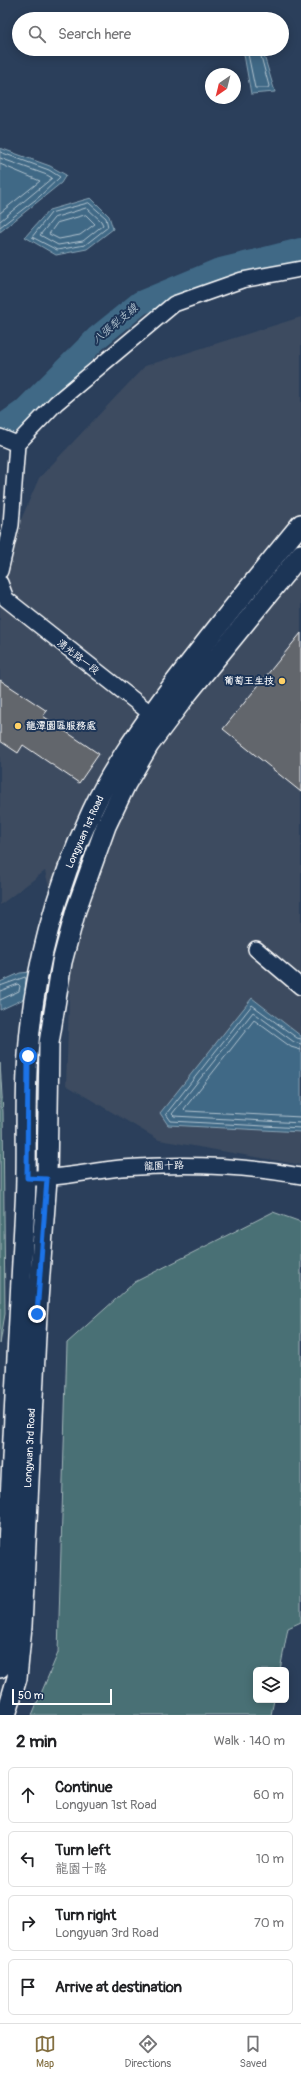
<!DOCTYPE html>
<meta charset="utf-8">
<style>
:root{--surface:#fff;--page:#f2f2f2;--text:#202124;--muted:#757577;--line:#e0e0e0;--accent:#847042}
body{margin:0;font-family:Pangolin,"LXGW WenKai TC",sans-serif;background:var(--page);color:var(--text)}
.controls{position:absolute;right:12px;bottom:12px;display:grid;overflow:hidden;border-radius:6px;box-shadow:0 2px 10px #0003}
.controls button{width:36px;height:36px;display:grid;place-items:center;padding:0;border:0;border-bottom:1px solid var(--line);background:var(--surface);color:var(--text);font:20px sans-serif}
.compass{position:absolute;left:205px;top:68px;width:36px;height:36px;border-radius:50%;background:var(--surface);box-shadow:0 2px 10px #0003;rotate:215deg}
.scale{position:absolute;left:12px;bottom:10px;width:100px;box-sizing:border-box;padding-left:4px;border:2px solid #fff;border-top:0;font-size:11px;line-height:14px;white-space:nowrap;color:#fff;-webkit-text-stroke:3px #1d3557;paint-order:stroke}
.stop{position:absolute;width:12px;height:12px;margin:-9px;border:3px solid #1a73e8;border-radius:50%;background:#fff}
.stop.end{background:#1a73e8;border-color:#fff;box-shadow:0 1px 4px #0008}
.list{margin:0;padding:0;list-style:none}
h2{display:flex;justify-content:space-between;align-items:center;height:52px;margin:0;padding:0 16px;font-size:17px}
h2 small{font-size:13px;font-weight:400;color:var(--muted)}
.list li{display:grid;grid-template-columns:26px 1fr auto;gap:12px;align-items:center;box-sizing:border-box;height:56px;margin:0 8px 8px;padding:0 8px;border:1px solid var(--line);border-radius:6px}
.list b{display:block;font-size:15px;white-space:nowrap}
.list p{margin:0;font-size:13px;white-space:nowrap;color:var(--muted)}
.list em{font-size:13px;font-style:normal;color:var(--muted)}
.icon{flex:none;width:22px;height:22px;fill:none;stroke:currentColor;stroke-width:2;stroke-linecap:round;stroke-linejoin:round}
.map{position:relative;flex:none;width:301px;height:1715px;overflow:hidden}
.search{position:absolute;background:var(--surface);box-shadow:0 2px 10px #0003;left:12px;right:12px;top:12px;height:44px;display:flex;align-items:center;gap:10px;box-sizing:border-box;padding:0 14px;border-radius:22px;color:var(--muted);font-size:15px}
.sheet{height:308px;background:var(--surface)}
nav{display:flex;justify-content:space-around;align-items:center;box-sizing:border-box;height:56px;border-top:1px solid var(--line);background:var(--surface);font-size:11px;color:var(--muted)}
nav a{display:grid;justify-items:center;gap:2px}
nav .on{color:var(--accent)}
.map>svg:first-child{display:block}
.built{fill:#3c4b60}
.green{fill:#486f74;stroke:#a4b7ba}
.water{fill:#3f6986;stroke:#8ca5b6}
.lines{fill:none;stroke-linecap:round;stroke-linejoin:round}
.shore{stroke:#b2c3cf;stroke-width:1}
.river{stroke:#3f6986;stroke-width:24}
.building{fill:#62666c;stroke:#fff}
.minor-casing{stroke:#fff;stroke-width:18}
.tertiary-casing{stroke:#fff;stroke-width:22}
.minor{stroke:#1d3557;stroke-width:15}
.tertiary{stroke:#1d3557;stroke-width:19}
.route{stroke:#1a73e8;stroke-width:5}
.poi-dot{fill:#ffd166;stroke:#1d3557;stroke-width:1.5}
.labels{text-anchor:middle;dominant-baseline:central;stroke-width:4;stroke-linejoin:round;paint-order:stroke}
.street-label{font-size:10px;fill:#fff;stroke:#1d3557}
.poi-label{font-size:10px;font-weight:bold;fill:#fff;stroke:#1d3557;text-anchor:end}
.water-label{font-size:11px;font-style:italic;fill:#b2c3cf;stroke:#1d3557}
</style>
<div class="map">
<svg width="301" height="1715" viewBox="0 0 301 1715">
<rect width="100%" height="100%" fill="#2b3f5b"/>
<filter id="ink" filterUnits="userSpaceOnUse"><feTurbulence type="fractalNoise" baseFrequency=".025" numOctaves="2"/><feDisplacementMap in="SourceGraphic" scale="8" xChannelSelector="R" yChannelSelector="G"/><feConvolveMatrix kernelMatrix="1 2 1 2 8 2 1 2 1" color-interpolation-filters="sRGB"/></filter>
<g filter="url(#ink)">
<!-- built -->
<path class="built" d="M 301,317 L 301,1165 L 159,1140 L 66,1085 L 70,973 L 45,871 L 0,905 L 0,568 L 39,478 L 145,366 Z"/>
<!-- green -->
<g class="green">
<path d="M 0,1063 L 3,1112 L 5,1314 L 0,1344 Z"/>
<path d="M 273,1212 L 301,1222 L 301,1622 L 288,1628 L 280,1670 L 256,1670 L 256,1700 L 274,1700 L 271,1715 L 32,1715 L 58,1653 L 67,1343 L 135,1282 Z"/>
</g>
<!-- water -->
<g class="water">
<path d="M 243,49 L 262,49 L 275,92 L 251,94 Z"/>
<path d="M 0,148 L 50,166 L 66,175 L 61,183 L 0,232 Z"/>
<path d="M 91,198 L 109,216 L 113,229 L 87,249 L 56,255 L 25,237 L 49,210 Z"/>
<path d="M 31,972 L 28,997 L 0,1010 L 0,982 L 20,973 Z"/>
<path d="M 252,998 L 301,1036 L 301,1132 L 168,1125 L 160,1113 Z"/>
</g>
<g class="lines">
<!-- shore -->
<g class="shore">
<path d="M 247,49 L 255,88 L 268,88 L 269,86 L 259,49"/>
<path d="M 0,152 L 49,170 L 60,177 L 39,197 L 0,227"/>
<path d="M 0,158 L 47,175 L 52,178 L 0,221"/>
<path d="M 0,164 L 40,181 L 0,213"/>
<path d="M 89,203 L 106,218 L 108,227 L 85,245 L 57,250 L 32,237 L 51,213 Z"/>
<path d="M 87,208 L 101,221 L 103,225 L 83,241 L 58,245 L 40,235 L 54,218 Z"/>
<path d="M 86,215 L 95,224 L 80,235 L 59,239 L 49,234 L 57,223 Z"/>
<path d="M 0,986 L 25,977 L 26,979 L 25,990"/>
<path d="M 0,991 L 18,984 L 20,986 L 19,991 L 0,1000"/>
<path d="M 301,1039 L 297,1038 L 252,1005 L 166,1114 L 171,1121 L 301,1128"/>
<path d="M 301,1044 L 294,1042 L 253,1012 L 172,1114 L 174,1116 L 301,1123"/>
<path d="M 301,1050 L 291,1047 L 254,1020 L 184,1109 L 186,1111 L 301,1117"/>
</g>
<!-- river -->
<path class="river" d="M 0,428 L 24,411 L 98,337 L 140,303 L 217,271 L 301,250"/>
</g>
<!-- building -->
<g class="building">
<path d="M 301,633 L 301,792 L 223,729 Z"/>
<path d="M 0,680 L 47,711 L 43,716 L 99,754 L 79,783 L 23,745 L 18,753 L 0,741 Z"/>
</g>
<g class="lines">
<defs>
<g id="minor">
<path d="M 0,437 L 17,444"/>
<path d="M 0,571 L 11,525 L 17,444 L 56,403 L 174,304 L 242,280 L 301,269"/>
<path d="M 0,583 L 6,599 L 159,720"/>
<path d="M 256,949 L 301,987"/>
<path d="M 27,1178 C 59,1179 89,1171 121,1168 C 181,1163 242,1165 301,1176"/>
</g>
<g id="tertiary">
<path d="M 0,1668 L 4,1647 C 9,1500 17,1353 25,1206 C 28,1156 24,1105 28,1055 C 33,972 56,887 92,811 C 111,770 139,731 166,694 C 209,636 255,580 301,524"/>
<path d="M 6,1715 L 17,1678 L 22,1626 L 37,1314 L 47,1179 L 49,1043 L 62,962 L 76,910 L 106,826 L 126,784 L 149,745 L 188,693 L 301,554"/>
</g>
</defs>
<!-- minor casing -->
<use href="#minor" class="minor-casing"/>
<!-- tertiary casing -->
<use href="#tertiary" class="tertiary-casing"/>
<!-- minor -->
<use href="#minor" class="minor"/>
<!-- tertiary -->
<use href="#tertiary" class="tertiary"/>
</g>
</g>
<g class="lines" filter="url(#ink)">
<!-- route -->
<path class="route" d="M 28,1056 L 27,1178 L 47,1179 L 37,1314"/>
</g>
<!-- markers -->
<g class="poi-dot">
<circle cx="282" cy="681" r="4"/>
<circle cx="18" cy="726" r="4"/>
</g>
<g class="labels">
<!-- street labels -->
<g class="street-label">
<text transform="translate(78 657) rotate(38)">湧光路一段</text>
<text transform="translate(85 832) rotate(-66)">Longyuan 1st Road</text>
<text transform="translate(164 1166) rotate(-2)">龍園十路</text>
<text transform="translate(30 1448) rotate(-87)">Longyuan 3rd Road</text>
</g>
<!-- poi labels -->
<g class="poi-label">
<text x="274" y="681">葡萄王生技</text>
<text x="26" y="726" text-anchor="start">龍潭園區服務處</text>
</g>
<!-- water labels -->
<g class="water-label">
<text transform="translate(115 324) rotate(-40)">八張犁支線</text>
</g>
</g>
</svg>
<div class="controls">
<button><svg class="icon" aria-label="layers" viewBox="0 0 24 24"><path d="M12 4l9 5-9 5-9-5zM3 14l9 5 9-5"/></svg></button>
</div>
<svg class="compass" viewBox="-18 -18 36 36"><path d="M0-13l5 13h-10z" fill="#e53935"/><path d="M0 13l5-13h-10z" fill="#757577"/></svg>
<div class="scale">50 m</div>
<div class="stop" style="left:28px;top:1056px"></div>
<div class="stop end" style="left:37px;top:1314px"></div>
<div class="search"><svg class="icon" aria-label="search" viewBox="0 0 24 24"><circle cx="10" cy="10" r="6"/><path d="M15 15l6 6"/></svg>Search here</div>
</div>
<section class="sheet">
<h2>2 min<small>Walk · 140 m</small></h2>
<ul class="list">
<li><svg class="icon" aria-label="ahead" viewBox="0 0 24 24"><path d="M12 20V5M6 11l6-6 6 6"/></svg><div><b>Continue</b><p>Longyuan 1st Road</p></div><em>60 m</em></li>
<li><svg class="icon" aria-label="left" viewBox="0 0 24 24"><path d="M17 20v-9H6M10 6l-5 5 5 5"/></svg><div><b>Turn left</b><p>龍園十路</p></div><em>10 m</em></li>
<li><svg class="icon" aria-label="right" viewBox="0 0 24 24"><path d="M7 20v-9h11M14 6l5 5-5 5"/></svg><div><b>Turn right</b><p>Longyuan 3rd Road</p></div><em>70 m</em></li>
<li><svg class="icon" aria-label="arrive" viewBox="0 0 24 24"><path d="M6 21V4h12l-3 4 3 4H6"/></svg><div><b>Arrive at destination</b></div></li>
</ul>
</section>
<nav>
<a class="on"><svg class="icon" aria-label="map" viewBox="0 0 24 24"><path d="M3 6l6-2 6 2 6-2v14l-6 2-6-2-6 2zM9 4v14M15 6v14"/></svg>Map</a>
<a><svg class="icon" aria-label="directions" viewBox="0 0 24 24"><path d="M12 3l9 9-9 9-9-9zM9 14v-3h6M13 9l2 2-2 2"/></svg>Directions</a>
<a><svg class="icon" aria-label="saved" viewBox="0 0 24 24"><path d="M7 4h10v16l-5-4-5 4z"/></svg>Saved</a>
</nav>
